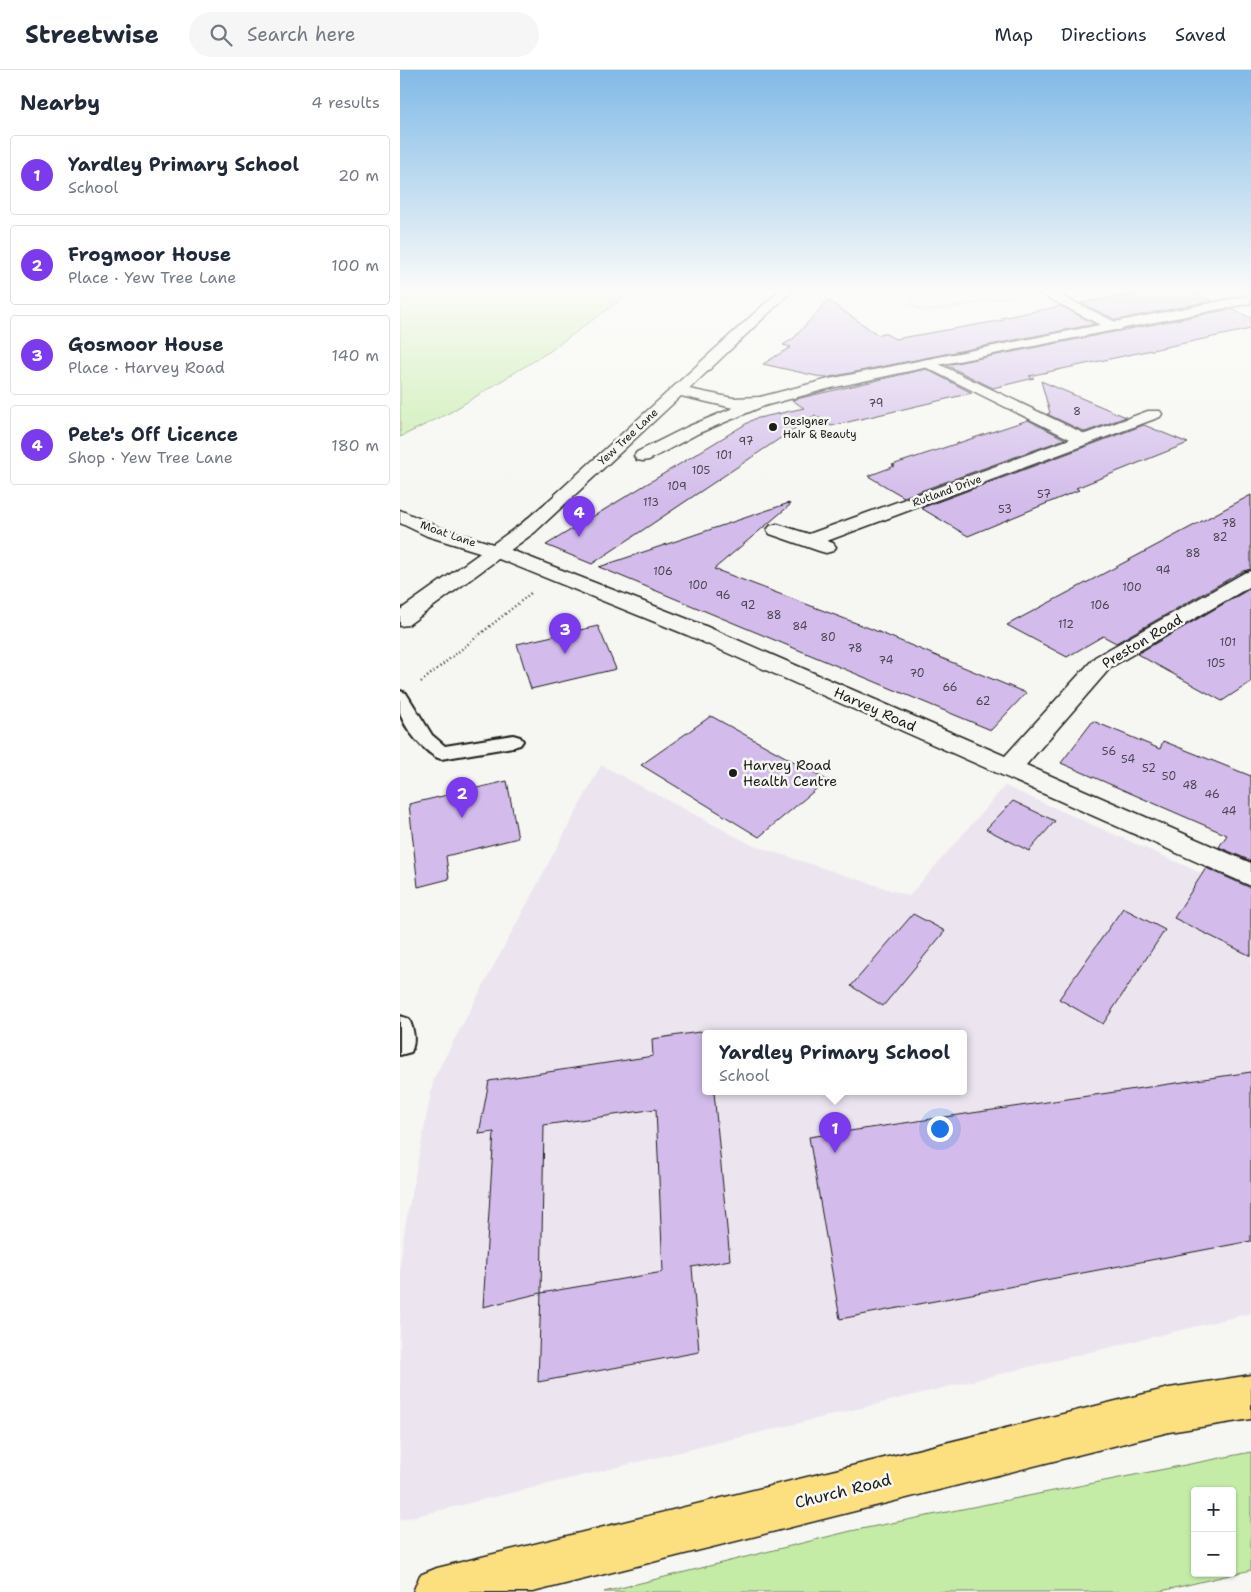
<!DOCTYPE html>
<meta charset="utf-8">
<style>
:root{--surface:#fff;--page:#f6f6f7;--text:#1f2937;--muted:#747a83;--line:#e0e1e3;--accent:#7c3aed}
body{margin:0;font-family:"Shantell Sans",sans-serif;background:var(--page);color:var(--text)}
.controls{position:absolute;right:15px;bottom:15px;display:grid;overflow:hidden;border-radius:5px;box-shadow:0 1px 4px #0004}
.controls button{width:45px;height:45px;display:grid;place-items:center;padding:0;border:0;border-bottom:1px solid var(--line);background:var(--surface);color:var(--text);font:25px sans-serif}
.you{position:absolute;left:539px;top:1058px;width:18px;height:18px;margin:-12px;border:4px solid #fff;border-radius:50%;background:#1a73e8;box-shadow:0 0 0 8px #1a73e833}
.badge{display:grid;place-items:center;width:32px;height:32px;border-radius:50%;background:var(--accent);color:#fff;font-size:16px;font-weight:700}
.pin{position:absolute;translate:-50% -41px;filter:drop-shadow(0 1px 2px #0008)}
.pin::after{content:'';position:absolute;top:26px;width:18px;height:15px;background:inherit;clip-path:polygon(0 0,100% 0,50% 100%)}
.popup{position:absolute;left:302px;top:960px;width:265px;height:65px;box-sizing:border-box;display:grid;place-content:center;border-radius:5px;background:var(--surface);filter:drop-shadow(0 1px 4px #0005);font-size:16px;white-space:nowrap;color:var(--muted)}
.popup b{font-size:19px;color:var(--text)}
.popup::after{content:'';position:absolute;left:50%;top:100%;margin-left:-10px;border:10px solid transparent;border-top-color:var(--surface)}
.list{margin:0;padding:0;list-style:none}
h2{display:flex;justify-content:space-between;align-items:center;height:65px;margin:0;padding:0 20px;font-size:21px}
h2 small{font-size:16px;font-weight:400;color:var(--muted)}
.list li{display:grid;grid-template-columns:32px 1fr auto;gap:15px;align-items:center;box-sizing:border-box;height:80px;margin:0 10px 10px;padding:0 10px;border:1px solid var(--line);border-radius:5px}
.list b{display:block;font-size:19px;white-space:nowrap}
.list p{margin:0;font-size:16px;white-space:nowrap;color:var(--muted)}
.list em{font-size:16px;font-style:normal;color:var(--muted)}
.icon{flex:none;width:28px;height:28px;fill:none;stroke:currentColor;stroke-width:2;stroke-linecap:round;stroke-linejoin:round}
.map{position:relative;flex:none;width:851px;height:1522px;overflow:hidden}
header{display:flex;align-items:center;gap:30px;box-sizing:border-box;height:70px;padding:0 25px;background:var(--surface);border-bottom:1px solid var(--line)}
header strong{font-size:24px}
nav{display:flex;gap:28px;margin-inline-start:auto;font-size:18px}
.search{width:350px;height:45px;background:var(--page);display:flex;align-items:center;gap:12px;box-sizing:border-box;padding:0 18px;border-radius:28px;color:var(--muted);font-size:19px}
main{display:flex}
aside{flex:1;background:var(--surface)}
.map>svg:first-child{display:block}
.built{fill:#ece5f0;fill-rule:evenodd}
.green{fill:#c4eca6;stroke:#708461;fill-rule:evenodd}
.building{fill:#d3bceb;stroke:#1c1c1c;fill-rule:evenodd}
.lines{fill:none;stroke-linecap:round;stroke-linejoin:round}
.service-casing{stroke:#1c1c1c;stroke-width:4}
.minor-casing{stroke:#1c1c1c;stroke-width:3}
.tertiary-casing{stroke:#1c1c1c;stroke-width:3}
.primary-casing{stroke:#1c1c1c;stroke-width:3}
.path-far1{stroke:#1c1c1c;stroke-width:2;stroke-dasharray:0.5 2;stroke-linecap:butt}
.path{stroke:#1c1c1c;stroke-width:2.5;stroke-dasharray:1 3;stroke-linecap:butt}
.service{fill:#f6f6f2;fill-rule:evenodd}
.minor{fill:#f6f6f2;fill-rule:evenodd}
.tertiary{fill:#f6f6f2;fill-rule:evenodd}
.primary{fill:#fce080;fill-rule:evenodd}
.poi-dot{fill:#1c1c1c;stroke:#f6f6f2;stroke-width:2}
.labels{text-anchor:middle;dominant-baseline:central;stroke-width:5;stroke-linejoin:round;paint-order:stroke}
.number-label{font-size:11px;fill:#4a4450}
.far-poi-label{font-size:11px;fill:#1c1c1c;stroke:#f6f6f2;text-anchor:start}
.far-street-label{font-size:11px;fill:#1c1c1c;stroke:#f6f6f2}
.street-label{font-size:14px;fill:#1c1c1c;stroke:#f6f6f2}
.poi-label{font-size:14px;fill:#1c1c1c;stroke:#f6f6f2;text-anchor:start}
.near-street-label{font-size:16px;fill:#1c1c1c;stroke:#f6f6f2}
</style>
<header>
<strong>Streetwise</strong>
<div class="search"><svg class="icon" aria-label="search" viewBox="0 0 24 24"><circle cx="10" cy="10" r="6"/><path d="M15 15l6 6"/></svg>Search here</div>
<nav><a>Map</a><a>Directions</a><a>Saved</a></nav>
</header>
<main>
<aside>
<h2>Nearby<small>4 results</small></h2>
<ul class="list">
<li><span class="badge">1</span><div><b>Yardley Primary School</b><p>School</p></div><em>20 m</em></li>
<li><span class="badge">2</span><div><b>Frogmoor House</b><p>Place · Yew Tree Lane</p></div><em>100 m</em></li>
<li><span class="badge">3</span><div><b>Gosmoor House</b><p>Place · Harvey Road</p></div><em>140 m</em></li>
<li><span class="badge">4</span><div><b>Pete's Off Licence</b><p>Shop · Yew Tree Lane</p></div><em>180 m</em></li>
</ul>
</aside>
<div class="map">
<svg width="851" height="1522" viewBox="0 0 851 1522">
<rect width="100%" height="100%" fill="#f6f6f2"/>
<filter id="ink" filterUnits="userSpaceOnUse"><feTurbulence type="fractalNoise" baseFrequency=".02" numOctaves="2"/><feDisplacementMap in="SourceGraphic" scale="10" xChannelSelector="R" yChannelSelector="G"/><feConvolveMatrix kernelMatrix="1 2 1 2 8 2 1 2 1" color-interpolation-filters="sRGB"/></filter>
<g filter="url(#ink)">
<!-- built -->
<path class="built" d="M 201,695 L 352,775 L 509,826 L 605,716 L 851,825 L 851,1243 L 0,1450 L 0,1193 L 5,1157 L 34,1008 ZM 306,964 L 564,964 L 564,1022 L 306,1022 Z"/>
<!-- green -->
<g class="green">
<path d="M 0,219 L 235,219 L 150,281 L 49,343 L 0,367 Z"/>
<path d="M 851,1382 L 851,1500 L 757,1522 L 204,1522 L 451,1461 ZM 795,1421 L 832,1421 L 832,1503 L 795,1503 Z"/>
</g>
<!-- building -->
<g class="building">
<path d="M 763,219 L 786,219 L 812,231 L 716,250 L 681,233 Z"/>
<path d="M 428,230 L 478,265 L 484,263 L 495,269 L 604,250 L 601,248 L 661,236 L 695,254 L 425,308 L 363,294 L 391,277 L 383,275 L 394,268 Z"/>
<path d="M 831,239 L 851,248 L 851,259 L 629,306 L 634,308 L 593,318 L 546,295 Z"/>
<path d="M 526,299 L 572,323 L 431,356 L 415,345 L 192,494 L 146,475 L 354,349 L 404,338 L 392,330 Z"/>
<path d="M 641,311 L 726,347 L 685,362 L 647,344 L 650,343 Z"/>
<path d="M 628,350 L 665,369 L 504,427 L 468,406 L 495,396 L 492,395 Z"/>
<path d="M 744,355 L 788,373 L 676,418 L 679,420 L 568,466 L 521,438 Z"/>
<path d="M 851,425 L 851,499 L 843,501 L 716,573 L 703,566 L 667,587 L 607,555 Z"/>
<path d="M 389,433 L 390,435 L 314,499 L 469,558 L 626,623 L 591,660 L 199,497 Z"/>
<path d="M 851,518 L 851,612 L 822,631 L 737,584 Z"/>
<path d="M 198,556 L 216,599 L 131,619 L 117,574 Z"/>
<path d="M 311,646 L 427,710 L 359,767 L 241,695 Z"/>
<path d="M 693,651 L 760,679 L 763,671 L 851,706 L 851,791 L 819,777 L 827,765 L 661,693 Z"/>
<path d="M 107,711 L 118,768 L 46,786 L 49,809 L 18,817 L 9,734 Z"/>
<path d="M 613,731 L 655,751 L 629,781 L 586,759 Z"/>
<path d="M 806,798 L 851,818 L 851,886 L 774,848 Z"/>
<path d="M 723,838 L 765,860 L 703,954 L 659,929 Z"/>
<path d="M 513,844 L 545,861 L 483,936 L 451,916 Z"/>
<path d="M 306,961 L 306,1022 L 314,1022 L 330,1190 L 292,1197 L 299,1282 L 138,1312 L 141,1223 L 83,1237 L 94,1062 L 79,1064 L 89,1011 L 253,986 L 252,969 ZM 256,1039 L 263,1202 L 141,1223 L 144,1055 Z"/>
<path d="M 851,1002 L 851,1171 L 440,1249 L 409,1067 Z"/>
</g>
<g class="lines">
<defs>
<g id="service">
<path d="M 0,621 L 6,623 L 32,665 L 45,676 L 113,665 L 120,667 L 123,671 L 120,675 L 113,677 L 41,689 C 26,685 3,657 0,642 C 0,635 0,628 0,621 Z"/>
<path d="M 0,946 L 9,949 C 14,960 16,971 11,982 L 0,985 Z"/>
</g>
<g id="minor">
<path d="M 631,219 L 647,219 L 720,254 L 722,257 L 720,260 L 710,260 Z"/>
<path d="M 528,289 L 685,364 L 748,341 L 760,341 L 762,344 L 760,347 L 427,471 L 433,473 L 436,477 L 433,481 L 426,483 L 419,481 L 370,464 L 367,460 L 370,456 L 377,454 L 409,464 L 670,369 L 523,296 L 521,293 L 523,290 Z"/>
<path d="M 360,327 L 366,329 L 368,332 L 366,335 L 299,363 L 249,390 L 243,391 L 237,390 L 234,386 L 237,382 L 287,357 Z"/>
<path d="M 0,440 L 41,458 L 103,477 L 303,555 L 605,686 L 695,587 L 844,503 L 851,501 L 851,516 L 711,597 L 626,695 L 851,793 L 851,816 L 287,565 L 89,485 L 27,466 L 0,453 Z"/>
</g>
<path id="tertiary" d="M 381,219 L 394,219 L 289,319 L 333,328 L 360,327 L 429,309 L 528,289 L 851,225 L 851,233 L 528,297 L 431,318 L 360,337 L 333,338 L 281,326 L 135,462 L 8,555 L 0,556 L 0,540 L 121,454 L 148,431 Z"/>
<path id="primary" d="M 851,1305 L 851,1349 L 769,1362 L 133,1522 L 13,1522 L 20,1505 L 37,1498 L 769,1318 Z"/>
</defs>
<!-- service casing -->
<use href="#service" class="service-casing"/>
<!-- minor casing -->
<use href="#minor" class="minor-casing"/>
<!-- tertiary casing -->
<use href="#tertiary" class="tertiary-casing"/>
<!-- primary casing -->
<use href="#primary" class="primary-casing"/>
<!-- path-far1 -->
<path class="path-far1" d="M 516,219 L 510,235 L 522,240 L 534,240 L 614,226"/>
<!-- path -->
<path class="path" d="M 21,612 L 131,523"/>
<!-- service -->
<use href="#service" class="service"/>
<!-- minor -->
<use href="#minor" class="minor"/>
<!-- tertiary -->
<use href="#tertiary" class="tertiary"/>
<!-- primary -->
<use href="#primary" class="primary"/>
</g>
</g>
<!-- sky -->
<linearGradient id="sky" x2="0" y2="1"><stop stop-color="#81bae7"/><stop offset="0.51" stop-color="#fbfbf9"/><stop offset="1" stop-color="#fbfbf9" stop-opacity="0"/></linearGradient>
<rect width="851" height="432" fill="url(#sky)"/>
<!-- markers -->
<g class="poi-dot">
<circle cx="373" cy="357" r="5"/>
<circle cx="333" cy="703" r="5"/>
</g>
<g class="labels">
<!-- number labels -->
<g class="number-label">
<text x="476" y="333">79</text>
<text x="677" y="341">8</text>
<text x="346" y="371">97</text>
<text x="324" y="385">101</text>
<text x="301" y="400">105</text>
<text x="277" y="416">109</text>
<text x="644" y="424">57</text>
<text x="251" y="432">113</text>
<text x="605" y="439">53</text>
<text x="829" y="453">78</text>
<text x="820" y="467">82</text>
<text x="793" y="483">88</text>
<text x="763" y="500">94</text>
<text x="263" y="501">106</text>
<text x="298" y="515">100</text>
<text x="732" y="517">100</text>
<text x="323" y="525">96</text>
<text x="348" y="535">92</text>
<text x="700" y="535">106</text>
<text x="374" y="545">88</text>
<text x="666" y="554">112</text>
<text x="400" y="556">84</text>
<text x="428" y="567">80</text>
<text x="828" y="572">101</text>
<text x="455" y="578">78</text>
<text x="486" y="590">74</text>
<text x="816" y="593">105</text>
<text x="517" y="603">70</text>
<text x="550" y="617">66</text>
<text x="583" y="631">62</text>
<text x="709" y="681">56</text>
<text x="728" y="689">54</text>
<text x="749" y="698">52</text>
<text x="769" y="706">50</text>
<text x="790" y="715">48</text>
<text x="812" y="724">46</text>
<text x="829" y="741">44</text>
</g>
<!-- far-poi labels -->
<g class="far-poi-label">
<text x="383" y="351">Designer<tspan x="383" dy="13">Hair &amp; Beauty</tspan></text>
</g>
<!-- far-street labels -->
<g class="far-street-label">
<text transform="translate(228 367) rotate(-43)">Yew Tree Lane</text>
<text transform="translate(547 421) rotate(-20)">Rutland Drive</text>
<text transform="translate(48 464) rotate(19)">Moat Lane</text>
</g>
<!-- street labels -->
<g class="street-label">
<text transform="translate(742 571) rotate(-31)">Preston Road</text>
<text transform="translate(475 639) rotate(24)">Harvey Road</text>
</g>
<!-- poi labels -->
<g class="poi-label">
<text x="343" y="695">Harvey Road<tspan x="343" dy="16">Health Centre</tspan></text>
</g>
<!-- near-street labels -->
<g class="near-street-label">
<text transform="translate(443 1421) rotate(-14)">Church Road</text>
</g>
</g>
</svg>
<div class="controls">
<button>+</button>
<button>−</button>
</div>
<div class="you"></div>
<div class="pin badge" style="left:435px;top:1083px">1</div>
<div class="popup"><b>Yardley Primary School</b>School</div>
<div class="pin badge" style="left:62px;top:748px">2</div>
<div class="pin badge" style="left:165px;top:584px">3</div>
<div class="pin badge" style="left:179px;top:467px">4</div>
</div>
</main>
